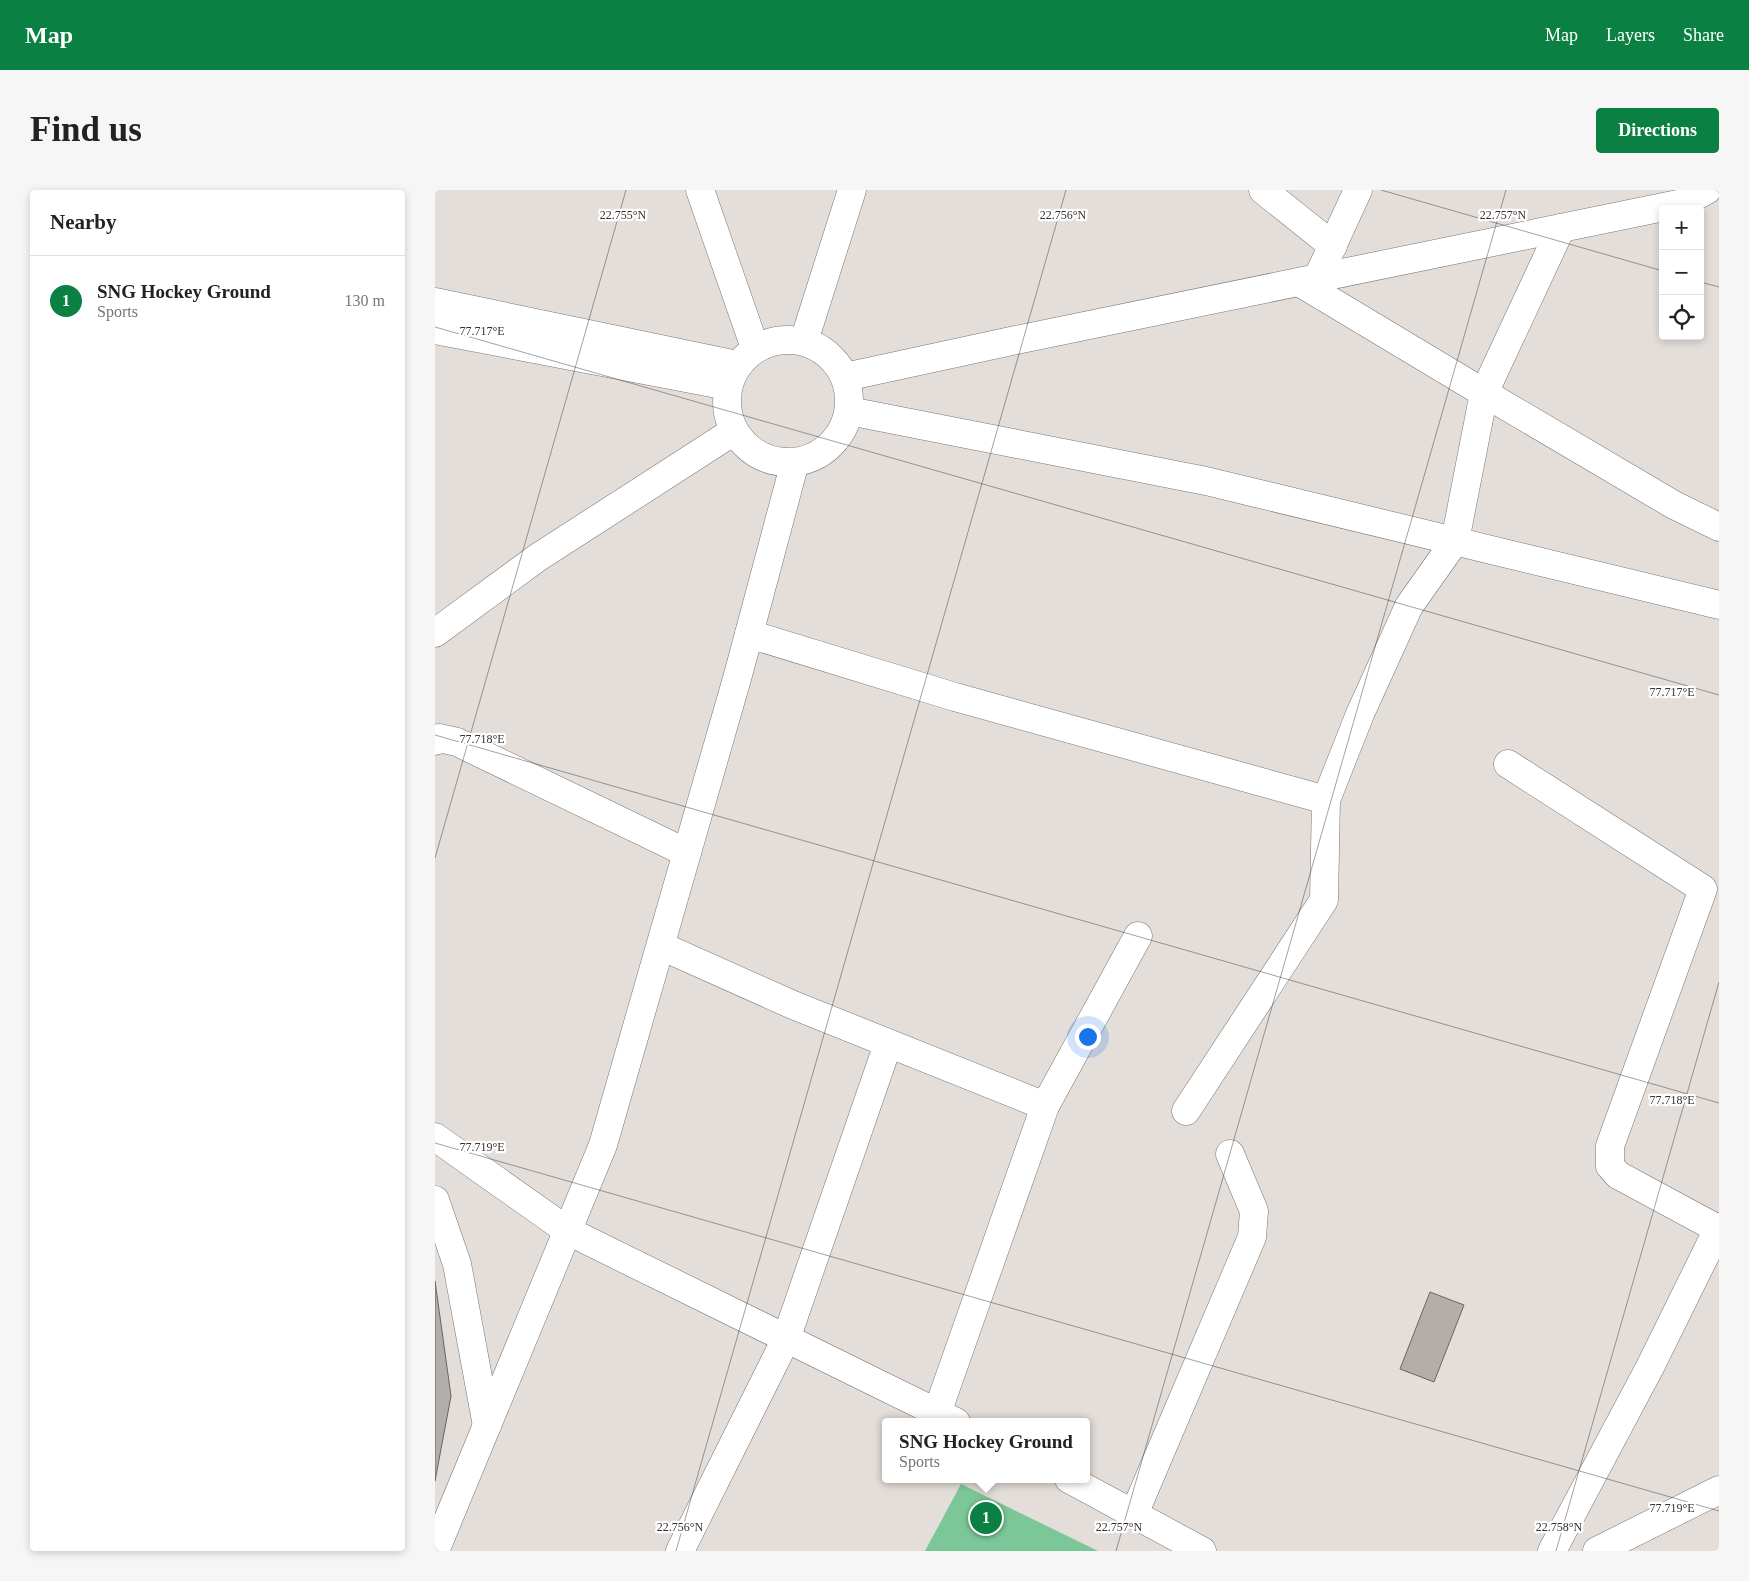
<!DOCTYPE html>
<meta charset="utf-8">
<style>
:root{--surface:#fff;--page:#f6f6f6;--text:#222;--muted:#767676;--line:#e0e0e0;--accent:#0b8043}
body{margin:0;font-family:"Times New Roman",serif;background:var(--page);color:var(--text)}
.controls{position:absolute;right:15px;top:15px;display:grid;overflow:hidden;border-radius:5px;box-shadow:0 2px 8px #0003}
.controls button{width:45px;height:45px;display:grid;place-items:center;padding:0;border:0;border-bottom:1px solid var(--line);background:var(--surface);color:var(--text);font:25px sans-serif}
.you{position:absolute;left:652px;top:846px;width:18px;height:18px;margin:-12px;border:4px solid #fff;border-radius:50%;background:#1a73e8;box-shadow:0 0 0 8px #1a73e833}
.badge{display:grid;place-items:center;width:32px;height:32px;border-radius:50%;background:var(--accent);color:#fff;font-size:16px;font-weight:700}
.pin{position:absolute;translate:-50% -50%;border:2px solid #fff;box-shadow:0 1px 5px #0006}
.popup{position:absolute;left:447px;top:1228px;width:208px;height:65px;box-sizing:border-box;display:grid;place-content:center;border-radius:5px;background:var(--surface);filter:drop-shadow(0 1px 4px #0005);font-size:16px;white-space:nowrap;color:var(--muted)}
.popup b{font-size:19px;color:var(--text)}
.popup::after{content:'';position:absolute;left:50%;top:100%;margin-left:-10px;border:10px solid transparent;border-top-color:var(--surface)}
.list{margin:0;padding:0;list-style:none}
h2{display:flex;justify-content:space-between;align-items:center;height:65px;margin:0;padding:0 20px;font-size:21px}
h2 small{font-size:16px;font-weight:400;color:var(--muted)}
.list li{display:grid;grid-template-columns:32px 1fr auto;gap:15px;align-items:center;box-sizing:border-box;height:90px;padding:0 20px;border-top:1px solid var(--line)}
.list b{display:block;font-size:19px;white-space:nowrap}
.list p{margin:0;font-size:16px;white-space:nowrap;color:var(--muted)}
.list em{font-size:16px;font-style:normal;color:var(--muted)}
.icon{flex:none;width:28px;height:28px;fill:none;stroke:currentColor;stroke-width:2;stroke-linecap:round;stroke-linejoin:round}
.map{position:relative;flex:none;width:1284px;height:1361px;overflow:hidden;border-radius:5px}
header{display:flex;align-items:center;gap:30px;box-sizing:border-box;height:70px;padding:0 25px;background:var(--accent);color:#fff}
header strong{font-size:24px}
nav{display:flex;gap:28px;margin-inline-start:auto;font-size:18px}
.intro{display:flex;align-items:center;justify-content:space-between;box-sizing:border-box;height:120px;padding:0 30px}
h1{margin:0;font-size:35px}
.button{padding:12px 22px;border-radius:5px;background:var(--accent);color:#fff;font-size:18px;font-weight:700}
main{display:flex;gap:30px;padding:0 30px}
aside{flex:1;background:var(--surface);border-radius:5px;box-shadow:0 2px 8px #0003}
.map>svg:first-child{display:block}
.green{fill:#7bc798}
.building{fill:#b3aea9;stroke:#696460}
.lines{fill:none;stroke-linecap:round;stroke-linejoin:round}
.minor-casing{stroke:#7c7673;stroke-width:29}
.minor{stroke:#fff;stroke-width:28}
.ticks{fill:none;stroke:#343130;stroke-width:1;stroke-opacity:0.45}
.ticks-label{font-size:12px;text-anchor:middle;fill:#343130;stroke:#fff;stroke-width:4.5;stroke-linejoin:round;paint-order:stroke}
</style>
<header>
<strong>Map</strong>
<nav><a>Map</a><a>Layers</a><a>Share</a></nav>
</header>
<div class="intro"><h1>Find us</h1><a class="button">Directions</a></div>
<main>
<aside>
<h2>Nearby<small></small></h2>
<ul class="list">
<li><span class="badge">1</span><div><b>SNG Hockey Ground</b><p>Sports</p></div><em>130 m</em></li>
</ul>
</aside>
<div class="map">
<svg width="1284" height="1361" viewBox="0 0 1284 1361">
<rect width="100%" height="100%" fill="#e4deda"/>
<!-- green -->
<path class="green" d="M 526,1294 L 663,1361 L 490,1361 Z"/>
<!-- building -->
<g class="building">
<path d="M 0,1091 L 16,1206 L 0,1291 Z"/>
<path d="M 995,1102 L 1029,1115 L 999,1192 L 965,1179 Z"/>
</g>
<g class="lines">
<defs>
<g id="minor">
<path d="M 265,0 L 320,158"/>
<path d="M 828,0 L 898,56"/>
<path d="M 883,87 L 923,0"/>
<path d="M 864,92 L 1049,203 L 1239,315 L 1284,337"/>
<path d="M 0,112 L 302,175"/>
<path d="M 0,140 L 293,196"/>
<circle cx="353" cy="211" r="61"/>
<path d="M 369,151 L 417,0"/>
<path d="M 410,187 L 581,150 L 1248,13 L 1272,0"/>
<path d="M 414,221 L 771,291 L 1284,415"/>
<path d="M 0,443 L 102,368 L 299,241"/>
<path d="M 314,444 L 520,507 L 891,610"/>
<path d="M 0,551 L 4,548 L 22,552 L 252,663"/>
<path d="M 1073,574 L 1268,699 L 1175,956 L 1175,976 L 1183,985 L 1283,1039"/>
<path d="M 226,756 L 358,815 L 610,916"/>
<path d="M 751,921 L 889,710 L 891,610 L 925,524 L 974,416 L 1020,351 L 1049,203 L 1126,38"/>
<path d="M 0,947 L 133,1041 L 521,1232"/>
<path d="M 0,1010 L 22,1074 L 52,1236"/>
<path d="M 502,1223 L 610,916 L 703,746"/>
<path d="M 634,1289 L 767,1361"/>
<path d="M 699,1324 L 817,1047 L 819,1021 L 795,964"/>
<path d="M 0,1361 L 168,955 L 303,485 L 360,272"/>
<path d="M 245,1361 L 351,1149 L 453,854"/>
<path d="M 1117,1361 L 1215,1177 L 1284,1037"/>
<path d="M 1162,1361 L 1284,1300"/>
</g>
</defs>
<!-- minor casing -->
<use href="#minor" class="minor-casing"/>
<!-- minor -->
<use href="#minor" class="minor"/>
</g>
<!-- ticks -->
<path class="ticks" d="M 946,0 L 1228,81M 1265,92 L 1284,97M 0,137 L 1284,505M 0,545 L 1284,913M 0,668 L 191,0M 0,953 L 1284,1321M 0,1361 L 1,1361M 241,1361 L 631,0M 681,1361 L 1071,0M 1121,1361 L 1284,792"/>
<g class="ticks-label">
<text x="188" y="29">22.755°N</text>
<text x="628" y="29">22.756°N</text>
<text x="1068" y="29">22.757°N</text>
<text x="47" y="145">77.717°E</text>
<text x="1237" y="506">77.717°E</text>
<text x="47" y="553">77.718°E</text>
<text x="1237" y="914">77.718°E</text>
<text x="47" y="961">77.719°E</text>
<text x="1237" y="1322">77.719°E</text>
<text x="245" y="1341">22.756°N</text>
<text x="684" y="1341">22.757°N</text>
<text x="1124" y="1341">22.758°N</text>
</g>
</svg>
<div class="controls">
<button>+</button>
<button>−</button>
<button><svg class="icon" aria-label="locate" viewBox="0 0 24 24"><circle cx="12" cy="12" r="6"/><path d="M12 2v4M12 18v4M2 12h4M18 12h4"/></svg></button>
</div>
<div class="you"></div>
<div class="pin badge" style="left:551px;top:1328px">1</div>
<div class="popup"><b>SNG Hockey Ground</b>Sports</div>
</div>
</main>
